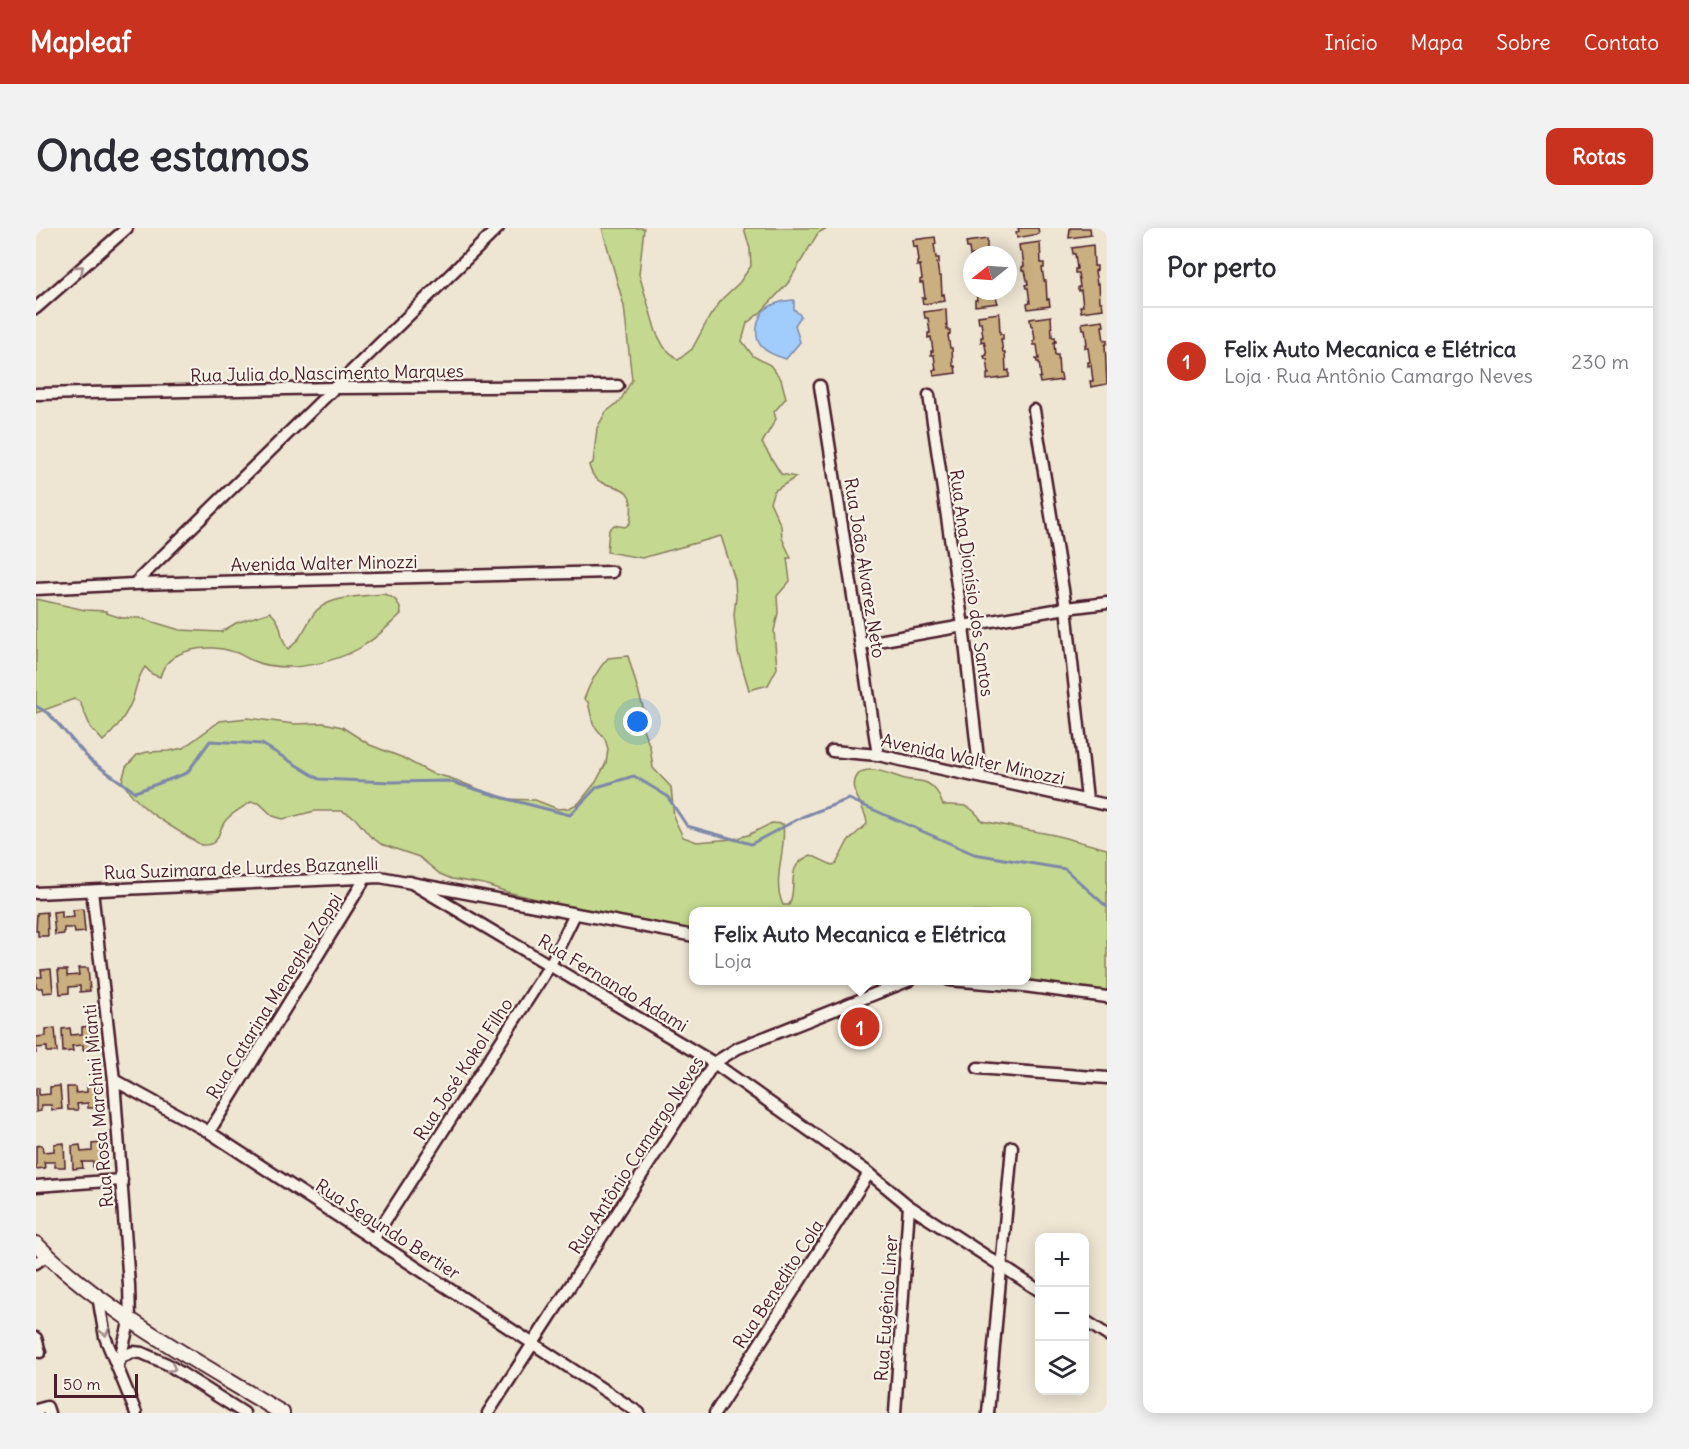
<!DOCTYPE html>
<html lang="pt">
<meta charset="utf-8">
<style>
:root{--surface:#fff;--page:#f2f2f3;--text:#2b2b33;--muted:#7c7c81;--line:#e1e1e2;--accent:#c8321e}
body{margin:0;font-family:Delius,sans-serif;background:var(--page);color:var(--text)}
.controls{position:absolute;right:18px;bottom:18px;display:grid;overflow:hidden;border-radius:12px;box-shadow:0 3px 15px #0003}
.controls button{width:54px;height:54px;display:grid;place-items:center;padding:0;border:0;border-bottom:2px solid var(--line);background:var(--surface);color:var(--text);font:30px sans-serif}
.compass{position:absolute;left:927px;top:18px;width:54px;height:54px;border-radius:50%;background:var(--surface);box-shadow:0 3px 15px #0003;rotate:253deg}
.scale{position:absolute;left:18px;bottom:15px;width:84px;box-sizing:border-box;padding-left:6px;border:3px solid #4a1f2b;border-top:0;font-size:16px;line-height:21px;white-space:nowrap;color:#4a1f2b;-webkit-text-stroke:4px #f7f3e8;paint-order:stroke}
.you{position:absolute;left:602px;top:494px;width:21px;height:21px;margin:-15px;border:4px solid #fff;border-radius:50%;background:#1a73e8;box-shadow:0 0 0 9px #1a73e833}
.badge{display:grid;place-items:center;width:39px;height:39px;border-radius:50%;background:var(--accent);color:#fff;font-size:20px;font-weight:700}
.pin{position:absolute;translate:-50% -50%;border:3px solid #fff;box-shadow:0 2px 6px #0006}
.popup{position:absolute;left:653px;top:679px;width:342px;height:78px;box-sizing:border-box;display:grid;place-content:center;border-radius:12px;background:var(--surface);filter:drop-shadow(0 2px 4px #0005);font-size:20px;white-space:nowrap;color:var(--muted)}
.popup b{font-size:22px;color:var(--text)}
.popup::after{content:'';position:absolute;left:50%;top:100%;margin-left:-12px;border:12px solid transparent;border-top-color:var(--surface)}
.list{margin:0;padding:0;list-style:none}
h2{display:flex;justify-content:space-between;align-items:center;height:78px;margin:0;padding:0 24px;font-size:26px}
h2 small{font-size:20px;font-weight:400;color:var(--muted)}
.list li{display:grid;grid-template-columns:39px 1fr auto;gap:18px;align-items:center;box-sizing:border-box;height:108px;padding:0 24px;border-top:2px solid var(--line)}
.list b{display:block;font-size:22px;white-space:nowrap}
.list p{margin:0;font-size:20px;white-space:nowrap;color:var(--muted)}
.list em{font-size:20px;font-style:normal;color:var(--muted)}
.icon{flex:none;width:33px;height:33px;fill:none;stroke:currentColor;stroke-width:2;stroke-linecap:round;stroke-linejoin:round}
.map{position:relative;flex:none;width:1071px;height:1185px;overflow:hidden;border-radius:12px}
header{display:flex;align-items:center;gap:36px;box-sizing:border-box;height:84px;padding:0 30px;background:var(--accent);color:#fff}
header strong{font-size:28px}
nav{display:flex;gap:33px;margin-inline-start:auto;font-size:21px}
.intro{display:flex;align-items:center;justify-content:space-between;box-sizing:border-box;height:144px;padding:0 36px}
h1{margin:0;font-size:42px}
.button{padding:15px 27px;border-radius:12px;background:var(--accent);color:#fff;font-size:21px;font-weight:700}
main{display:flex;gap:36px;padding:0 36px}
aside{flex:1;background:var(--surface);border-radius:12px;box-shadow:0 3px 15px #0003}
.map>svg:first-child{display:block}
.green{fill:#c4d98f;stroke:#877c5d;stroke-width:1.5}
.water{fill:#a0cdfb;stroke:#7e87a8;stroke-width:1.5}
.lines{fill:none;stroke-linecap:round;stroke-linejoin:round}
.stream{stroke:#7e87a8;stroke-width:3}
.building{fill:#caaf80;stroke:#4a1f2b;stroke-width:1.5}
.minor-casing{stroke:#4a1f2b;stroke-width:15}
.tertiary-casing{stroke:#4a1f2b;stroke-width:18}
.minor{stroke:#f7f3e8;stroke-width:10}
.tertiary{stroke:#f7f3e8;stroke-width:14}
.oneway{stroke:#a0898a}
.labels{text-anchor:middle;dominant-baseline:central;stroke-width:4.5;stroke-linejoin:round;paint-order:stroke}
.street-label{font-size:18px;fill:#4a1f2b;stroke:#f7f3e8}
</style>
<header>
<strong>Mapleaf</strong>
<nav><a>Início</a><a>Mapa</a><a>Sobre</a><a>Contato</a></nav>
</header>
<div class="intro"><h1>Onde estamos</h1><a class="button">Rotas</a></div>
<main>
<div class="map">
<svg width="1071" height="1185" viewBox="0 0 1071 1185">
<rect width="100%" height="100%" fill="#eee5d3"/>
<filter id="ink" filterUnits="userSpaceOnUse"><feTurbulence type="fractalNoise" baseFrequency=".0167" numOctaves="2"/><feDisplacementMap in="SourceGraphic" scale="12" xChannelSelector="R" yChannelSelector="G"/><feConvolveMatrix kernelMatrix="1 2 1 2 8 2 1 2 1" color-interpolation-filters="sRGB"/></filter>
<g filter="url(#ink)">
<!-- green -->
<g class="green">
<path d="M 566,0 L 608,0 L 603,46 L 620,104 L 628,119 L 642,132 L 656,121 L 674,88 L 687,70 L 703,55 L 715,38 L 714,21 L 708,0 L 791,0 L 782,5 L 752,55 L 725,84 L 711,95 L 706,113 L 717,128 L 734,137 L 745,151 L 750,170 L 738,184 L 740,191 L 726,215 L 745,246 L 760,249 L 738,263 L 734,274 L 745,298 L 746,310 L 755,330 L 751,330 L 754,353 L 741,368 L 742,385 L 738,403 L 741,440 L 732,457 L 713,462 L 702,424 L 698,387 L 700,369 L 699,352 L 685,308 L 606,330 L 571,324 L 573,302 L 578,297 L 589,299 L 594,295 C 604,240 561,273 553,237 L 557,235 L 561,200 L 570,184 L 584,173 L 596,152 L 588,78 Z"/>
<path d="M 348,366 C 358,369 364,374 365,386 C 354,396 343,408 330,416 C 310,430 279,438 255,439 C 242,439 227,438 215,432 C 209,430 204,425 198,424 C 173,415 131,420 124,449 L 116,446 L 109,439 C 102,448 100,459 97,470 C 92,485 79,503 67,513 L 55,500 L 44,474 L 38,471 L 0,485 L 0,371 L 49,382 L 70,383 L 70,385 L 86,390 L 104,390 L 144,402 L 185,404 L 200,395 L 234,384 C 250,399 241,407 252,421 C 264,413 269,399 277,387 C 289,368 327,368 348,366 Z"/>
<path d="M 592,428 L 609,486 L 607,501 L 614,519 L 617,540 L 635,559 L 638,590 L 647,609 L 661,614 L 697,611 L 712,607 L 736,595 L 747,596 C 751,622 735,652 747,677 L 753,677 C 763,656 747,639 775,627 L 796,637 L 800,636 L 812,613 L 831,596 C 832,583 811,562 821,548 C 830,534 857,548 869,551 C 876,553 885,552 891,555 C 901,560 903,568 907,577 C 928,577 934,575 946,593 L 1018,607 L 1071,621 L 1071,765 L 931,753 L 990,752 L 990,684 L 658,684 L 657,702 L 647,704 L 513,674 L 471,664 L 448,656 L 416,651 L 404,646 L 383,629 L 345,616 L 333,607 L 318,589 L 306,583 L 279,583 L 247,591 L 237,588 L 223,575 L 215,574 C 207,579 196,585 190,592 C 180,604 186,618 165,617 C 137,599 103,583 86,553 L 90,539 L 101,527 L 111,524 L 133,523 L 147,520 L 184,493 L 212,490 L 258,496 L 288,495 L 306,499 L 334,517 L 365,529 L 395,545 L 414,550 L 468,571 L 499,572 L 522,581 L 533,580 L 543,575 L 560,554 L 570,535 L 572,521 L 569,511 L 557,496 L 552,474 L 548,471 C 554,455 560,443 572,430 Z"/>
</g>
<!-- water -->
<path class="water" d="M 758,72 L 758,81 L 765,88 L 759,97 L 764,114 L 750,131 C 741,128 731,125 725,118 C 717,108 721,87 731,80 C 739,74 749,73 758,72 Z"/>
<g class="lines">
<!-- stream -->
<path class="stream" d="M 0,478 L 13,486 L 55,533 L 99,564 L 151,545 L 174,513 L 226,516 L 283,551 L 355,554 L 412,553 L 475,572 L 534,587 L 561,559 L 598,548 L 631,568 L 651,598 L 715,616 L 766,589 L 813,571 L 938,626 L 1029,641 L 1071,679"/>
</g>
<!-- building -->
<g class="building">
<path d="M 982,0 L 1002,0 L 1003,6 L 981,10 L 980,4 L 983,3 Z"/>
<path d="M 1034,0 L 1054,0 L 1055,7 L 1033,10 Z"/>
<path d="M 899,9 L 900,16 L 898,16 L 900,30 L 903,30 L 903,35 L 901,35 L 903,48 L 905,48 L 906,67 L 908,66 L 909,73 L 887,76 L 886,70 L 889,70 L 887,55 L 884,55 L 884,52 L 886,51 L 884,37 L 881,38 L 881,34 L 883,33 L 881,18 L 878,19 L 877,12 Z"/>
<path d="M 951,11 L 951,27 L 936,27 L 936,39 L 934,40 L 933,35 L 935,35 L 933,20 L 931,20 L 930,14 Z"/>
<path d="M 1004,14 L 1005,35 L 1008,35 L 1008,40 L 1006,40 L 1008,53 L 1010,53 L 1011,72 L 1013,71 L 1014,78 L 992,81 L 991,76 L 994,75 L 992,60 L 990,60 L 989,57 L 992,56 L 989,43 L 986,43 L 986,39 L 988,38 L 986,24 L 984,24 L 983,17 Z"/>
<path d="M 1057,17 L 1058,38 L 1061,38 L 1061,42 L 1059,43 L 1061,56 L 1063,55 L 1064,74 L 1066,74 L 1067,81 L 1045,84 L 1044,78 L 1047,78 L 1045,62 L 1042,63 L 1042,59 L 1044,59 L 1042,45 L 1039,45 L 1039,41 L 1041,41 L 1039,26 L 1037,26 L 1036,20 Z"/>
<path d="M 940,63 L 958,63 L 962,75 L 939,78 L 939,72 L 941,72 Z"/>
<path d="M 910,81 L 911,102 L 914,102 L 914,106 L 912,107 L 914,120 L 916,120 L 917,138 L 919,138 L 920,145 L 898,148 L 897,142 L 900,142 L 898,127 L 895,127 L 895,123 L 897,123 L 895,109 L 892,110 L 892,105 L 894,105 L 892,90 L 889,90 L 888,84 Z"/>
<path d="M 963,85 L 964,106 L 967,106 L 967,111 L 965,111 L 967,124 L 969,124 L 970,143 L 973,142 L 973,149 L 951,152 L 951,146 L 953,146 L 951,131 L 949,131 L 948,128 L 951,127 L 948,113 L 945,114 L 945,109 L 947,109 L 945,94 L 943,95 L 942,88 Z"/>
<path d="M 1015,88 L 1016,109 L 1019,109 L 1020,114 L 1018,114 L 1019,127 L 1022,127 L 1023,146 L 1025,146 L 1026,152 L 1004,155 L 1003,150 L 1005,149 L 1003,134 L 1001,134 L 1000,131 L 1003,131 L 1001,117 L 998,117 L 997,113 L 999,112 L 997,98 L 995,98 L 994,91 Z"/>
<path d="M 1067,92 L 1068,98 L 1066,98 L 1068,113 L 1071,112 L 1071,115 L 1069,117 L 1071,156 L 1055,159 L 1054,153 L 1057,153 L 1055,137 L 1052,138 L 1052,134 L 1054,134 L 1052,120 L 1049,120 L 1049,116 L 1051,116 L 1049,101 L 1047,101 L 1046,95 Z"/>
<path d="M 47,681 L 49,704 L 39,705 L 38,700 L 28,700 L 28,706 L 19,707 L 17,684 L 26,683 L 26,690 L 38,689 L 37,682 Z"/>
<path d="M 11,684 L 12,708 L 2,708 L 2,703 L 0,703 L 1,685 Z"/>
<path d="M 42,740 L 52,740 L 54,763 L 44,764 L 44,758 L 33,759 L 33,765 L 24,766 L 22,742 L 31,742 L 31,748 L 43,747 Z"/>
<path d="M 15,741 L 17,764 L 7,765 L 6,760 L 0,760 L 0,749 L 6,749 L 5,742 Z"/>
<path d="M 56,798 L 57,821 L 47,822 L 47,817 L 36,818 L 37,823 L 27,824 L 26,801 L 34,800 L 35,807 L 46,806 L 46,799 Z"/>
<path d="M 19,800 L 21,824 L 11,824 L 11,819 L 0,820 L 0,826 L 0,809 L 10,808 L 10,801 Z"/>
<path d="M 51,857 L 61,857 L 62,880 L 52,880 L 52,875 L 41,876 L 42,882 L 32,882 L 31,859 L 39,859 L 40,865 L 51,864 Z"/>
<path d="M 24,858 L 26,881 L 16,882 L 15,877 L 5,877 L 5,883 L 0,884 L 0,860 L 3,860 L 3,867 L 14,866 L 14,859 Z"/>
<path d="M 28,915 L 29,939 L 19,939 L 19,934 L 8,934 L 9,940 L 0,941 L 0,918 L 6,917 L 7,924 L 18,923 L 18,916 Z"/>
<path d="M 66,915 L 67,938 L 57,939 L 57,934 L 46,934 L 47,940 L 37,941 L 36,918 L 44,917 L 45,924 L 56,923 L 56,916 Z"/>
</g>
<g class="lines">
<defs>
<g id="minor">
<path d="M 0,80 L 91,0"/>
<path d="M 784,158 L 842,527"/>
<path d="M 0,166 L 299,160 L 582,158"/>
<path d="M 893,167 L 927,398 L 944,548"/>
<path d="M 998,182 L 1030,380 L 1051,571"/>
<path d="M 98,356 L 462,0"/>
<path d="M 0,361 L 98,356 L 576,344"/>
<path d="M 825,416 L 1030,380 L 1071,375"/>
<path d="M 796,523 L 842,527 L 1071,577"/>
<path d="M 374,654 L 678,835 L 833,945 L 873,978 L 1004,1063"/>
<path d="M 56,663 L 78,852 L 93,1057 L 94,1091 L 82,1138"/>
<path d="M 0,665 L 344,649 L 658,708"/>
<path d="M 913,752 L 988,758 L 1071,769"/>
<path d="M 942,840 L 1071,850"/>
<path d="M 78,852 L 173,904 L 603,1185"/>
<path d="M 173,904 L 330,649"/>
<path d="M 0,958 L 86,952"/>
<path d="M 338,1010 L 514,737 L 539,686"/>
<path d="M 0,1035 L 11,1027"/>
<path d="M 62,1068 L 69,1109 L 100,1185"/>
<path d="M 1048,1092 L 1071,1107"/>
<path d="M 0,1110 L 4,1124"/>
<path d="M 83,1130 L 97,1124 L 106,1125 L 131,1136 L 208,1185"/>
<path d="M 0,1182 L 11,1179 L 13,1185"/>
<path d="M 452,1185 L 678,835 L 702,820 L 874,752"/>
<path d="M 679,1185 L 833,945"/>
<path d="M 859,1185 L 873,978"/>
<path d="M 952,1185 L 976,919"/>
</g>
<path id="tertiary" d="M 0,1016 C 69,1085 163,1134 246,1185"/>
</defs>
<!-- minor casing -->
<use href="#minor" class="minor-casing"/>
<!-- tertiary casing -->
<use href="#tertiary" class="tertiary-casing"/>
<!-- minor -->
<use href="#minor" class="minor"/>
<!-- tertiary -->
<use href="#tertiary" class="tertiary"/>
</g>
<!-- one-way arrows -->
<defs><path id="oneway-chevron" d="M-2-3.5L2.5 0L-2 3.5" fill="none" stroke-width="1.6" stroke-linecap="round" stroke-linejoin="round" transform="scale(1.5)"/></defs>
<g class="oneway">
<use href="#oneway-chevron" transform="translate(44 41) rotate(-41)"/>
<use href="#oneway-chevron" transform="translate(69 1104) rotate(76)"/>
<use href="#oneway-chevron" transform="translate(136 1140) rotate(31)"/>
</g>
</g>
<g class="labels">
<!-- street labels -->
<g class="street-label">
<text transform="translate(291 145) rotate(-1)">Rua Julia do Nascimento Marques</text>
<text transform="translate(288 335) rotate(-1)">Avenida Walter Minozzi</text>
<text transform="translate(829 340) rotate(81)">Rua João Alvarez Neto</text>
<text transform="translate(936 355) rotate(82)">Rua Ana Dionísio dos Santos</text>
<text transform="translate(937 531) rotate(12)">Avenida Walter Minozzi</text>
<text transform="translate(205 640) rotate(-2)">Rua Suzimara de Lurdes Bazanelli</text>
<text transform="translate(577 755) rotate(31)">Rua Fernando Adami</text>
<text transform="translate(238 768) rotate(-58)">Rua Catarina Meneghel Zoppi</text>
<text transform="translate(427 841) rotate(-57)">Rua José Kokol Filho</text>
<text transform="translate(62 878) rotate(-95)">Rua Rosa Marchini Mianti</text>
<text transform="translate(600 927) rotate(-57)">Rua Antônio Camargo Neves</text>
<text transform="translate(352 1001) rotate(33)">Rua Segundo Bertier</text>
<text transform="translate(742 1056) rotate(-57)">Rua Benedito Cola</text>
<text transform="translate(850 1080) rotate(-86)">Rua Eugênio Liner</text>
</g>
</g>
</svg>
<div class="controls">
<button>+</button>
<button>−</button>
<button><svg class="icon" aria-label="layers" viewBox="0 0 24 24"><path d="M12 4l9 5-9 5-9-5zM3 14l9 5 9-5"/></svg></button>
</div>
<svg class="compass" viewBox="-18 -18 36 36"><path d="M0-13l5 13h-10z" fill="#e53935"/><path d="M0 13l5-13h-10z" fill="#7c7c81"/></svg>
<div class="scale">50 m</div>
<div class="you"></div>
<div class="pin badge" style="left:824px;top:799px">1</div>
<div class="popup"><b>Felix Auto Mecanica e Elétrica</b>Loja</div>
</div>
<aside>
<h2>Por perto<small></small></h2>
<ul class="list">
<li><span class="badge">1</span><div><b>Felix Auto Mecanica e Elétrica</b><p>Loja · Rua Antônio Camargo Neves</p></div><em>230 m</em></li>
</ul>
</aside>
</main>
